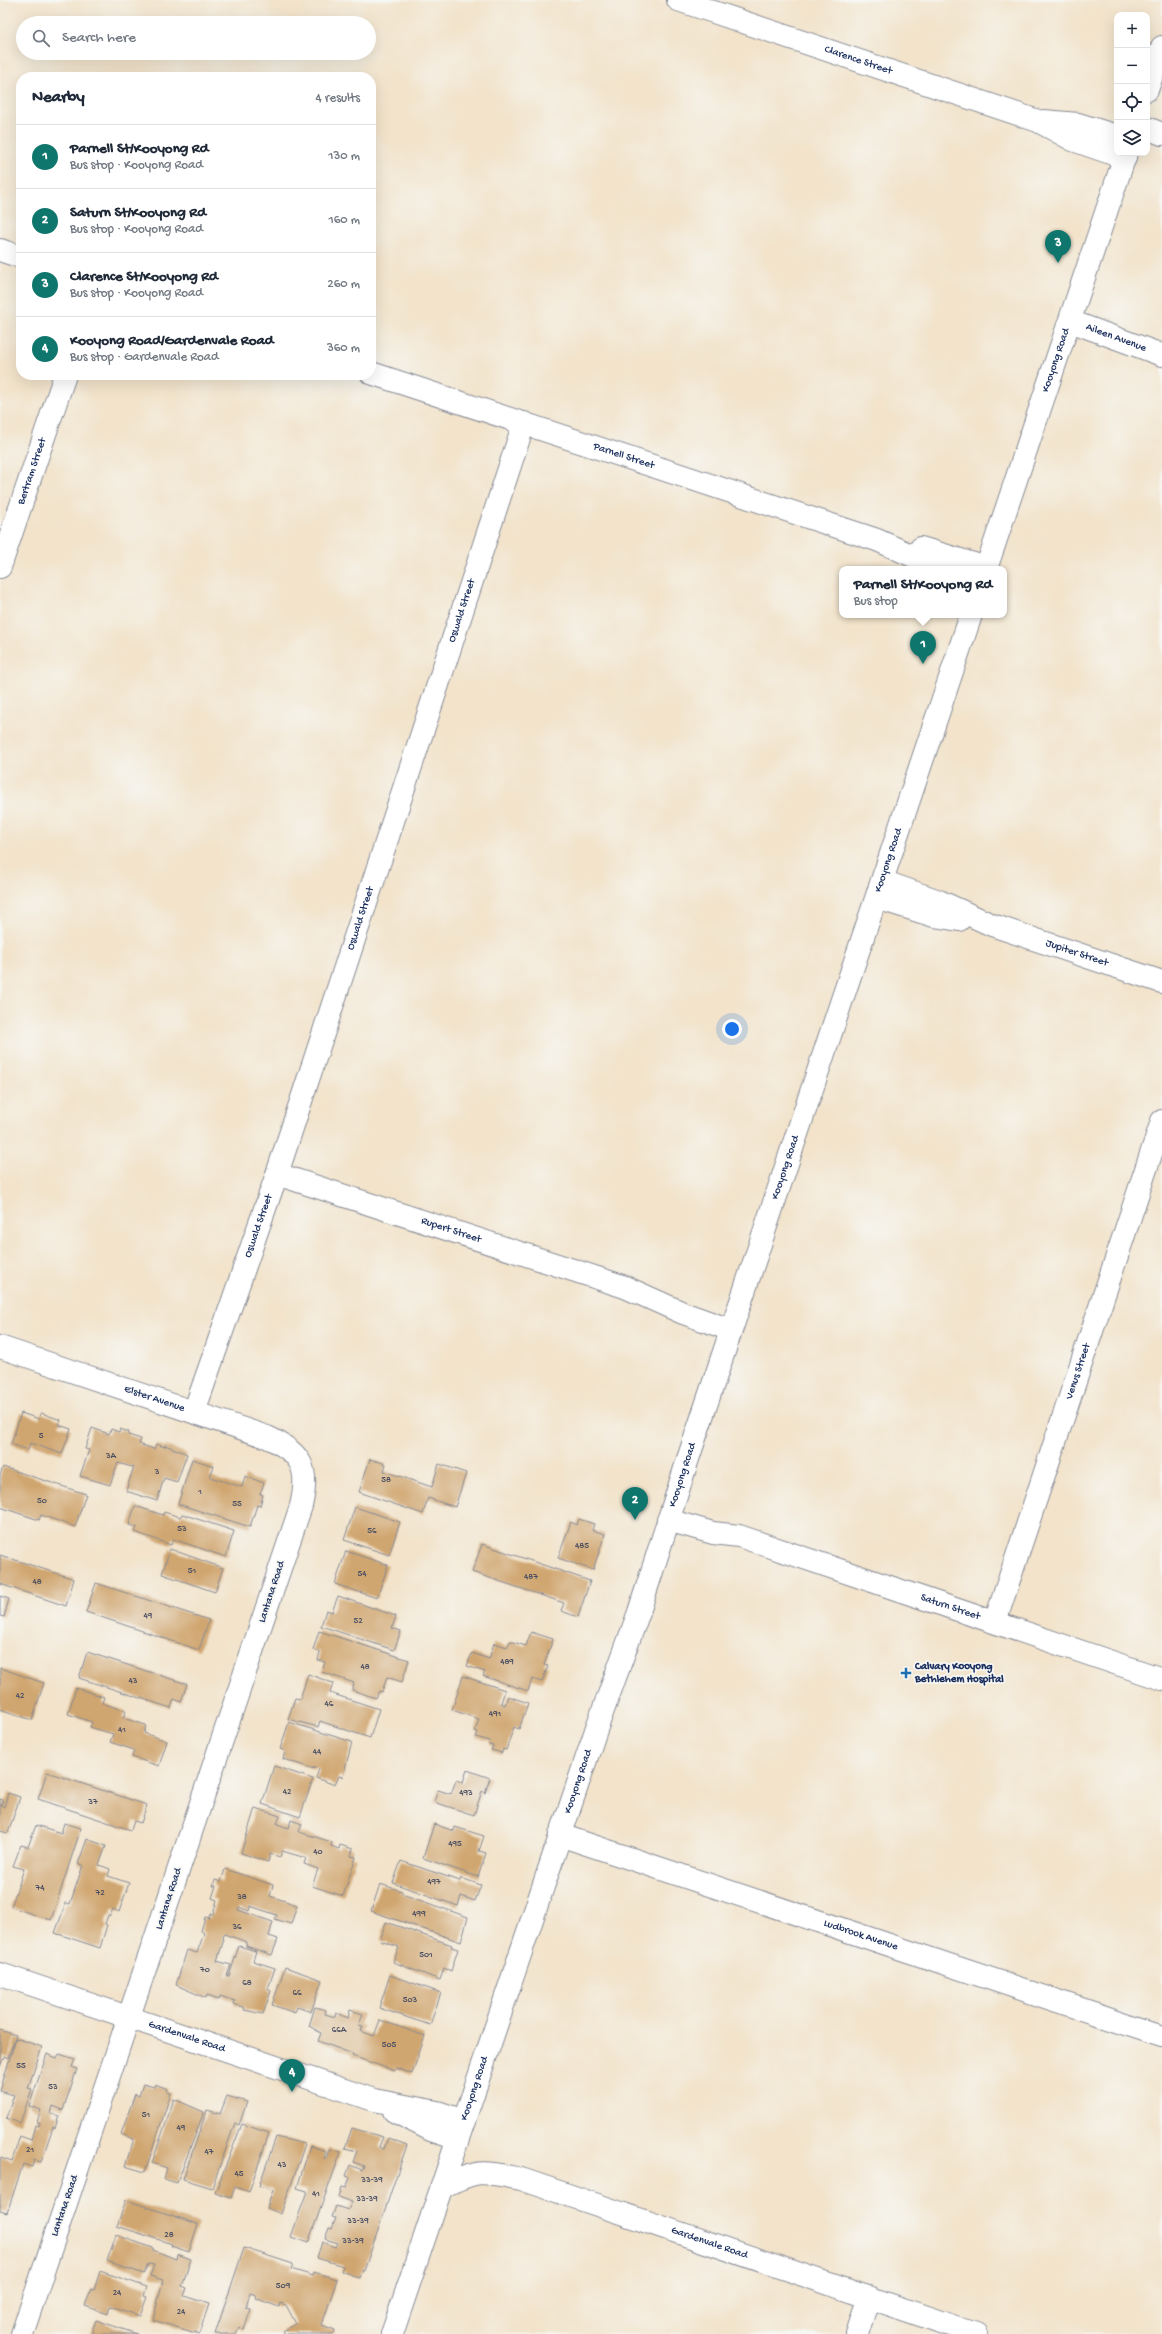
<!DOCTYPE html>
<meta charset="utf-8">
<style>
:root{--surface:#fff;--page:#f6f6f7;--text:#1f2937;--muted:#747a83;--line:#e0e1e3;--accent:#0f766e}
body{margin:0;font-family:"Gochi Hand",sans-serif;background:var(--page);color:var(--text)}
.controls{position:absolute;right:12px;top:12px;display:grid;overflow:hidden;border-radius:8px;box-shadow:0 4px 16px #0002}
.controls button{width:36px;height:36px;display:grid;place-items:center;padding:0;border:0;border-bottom:1px solid var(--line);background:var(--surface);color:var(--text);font:20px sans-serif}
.you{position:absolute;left:732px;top:1029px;width:14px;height:14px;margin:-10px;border:3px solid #fff;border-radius:50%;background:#1a73e8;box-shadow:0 0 0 6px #1a73e833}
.badge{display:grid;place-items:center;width:26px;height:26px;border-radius:50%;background:var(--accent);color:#fff;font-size:13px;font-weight:700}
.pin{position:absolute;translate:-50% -33px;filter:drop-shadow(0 1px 2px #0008)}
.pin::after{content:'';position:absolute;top:21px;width:14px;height:12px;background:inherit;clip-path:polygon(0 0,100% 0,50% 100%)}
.popup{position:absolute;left:839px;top:566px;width:168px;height:52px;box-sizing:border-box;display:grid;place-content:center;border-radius:8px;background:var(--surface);filter:drop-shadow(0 1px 3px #0005);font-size:13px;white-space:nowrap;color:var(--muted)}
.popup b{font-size:15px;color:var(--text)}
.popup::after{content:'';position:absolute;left:50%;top:100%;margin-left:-8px;border:8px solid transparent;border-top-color:var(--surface)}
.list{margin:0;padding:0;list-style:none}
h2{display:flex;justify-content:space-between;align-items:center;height:52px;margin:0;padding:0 16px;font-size:17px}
h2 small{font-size:13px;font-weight:400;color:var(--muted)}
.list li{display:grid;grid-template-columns:26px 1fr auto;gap:12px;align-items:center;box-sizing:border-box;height:64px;padding:0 16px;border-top:1px solid var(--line)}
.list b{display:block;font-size:15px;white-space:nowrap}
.list p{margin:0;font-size:13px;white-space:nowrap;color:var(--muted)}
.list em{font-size:13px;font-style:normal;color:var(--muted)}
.icon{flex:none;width:22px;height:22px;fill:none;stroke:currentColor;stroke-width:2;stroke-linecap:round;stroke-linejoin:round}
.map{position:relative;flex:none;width:1162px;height:2334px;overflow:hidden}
.search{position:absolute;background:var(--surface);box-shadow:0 4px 16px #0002;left:16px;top:16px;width:360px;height:44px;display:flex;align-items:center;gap:10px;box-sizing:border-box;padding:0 14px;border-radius:22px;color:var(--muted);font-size:15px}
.panel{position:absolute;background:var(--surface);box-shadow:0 4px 16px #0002;left:16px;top:72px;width:360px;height:308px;border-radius:16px}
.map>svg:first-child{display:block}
.building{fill:#d0a670}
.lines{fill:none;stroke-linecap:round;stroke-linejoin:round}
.minor-casing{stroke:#868994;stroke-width:24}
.minor{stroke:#fff;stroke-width:22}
.poi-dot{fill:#1f6fb2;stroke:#f6f6f2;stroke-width:1.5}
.labels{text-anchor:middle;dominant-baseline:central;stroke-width:3.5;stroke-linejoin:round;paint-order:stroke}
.number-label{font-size:9px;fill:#484d62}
.street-label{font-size:11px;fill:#1b2f5e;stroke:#f6f6f2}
.poi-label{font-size:11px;font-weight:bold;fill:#1b2f5e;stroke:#f6f6f2;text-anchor:start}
</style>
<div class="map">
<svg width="1162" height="2334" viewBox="0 0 1162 2334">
<rect width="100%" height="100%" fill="#f6f6f2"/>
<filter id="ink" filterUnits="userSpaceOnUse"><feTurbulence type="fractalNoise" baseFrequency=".025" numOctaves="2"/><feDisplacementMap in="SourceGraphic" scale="8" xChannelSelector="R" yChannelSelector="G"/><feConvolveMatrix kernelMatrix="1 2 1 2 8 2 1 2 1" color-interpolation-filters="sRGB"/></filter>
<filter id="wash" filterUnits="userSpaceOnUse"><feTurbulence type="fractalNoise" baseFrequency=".012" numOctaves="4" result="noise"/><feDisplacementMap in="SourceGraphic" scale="16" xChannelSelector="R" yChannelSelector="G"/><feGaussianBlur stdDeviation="0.9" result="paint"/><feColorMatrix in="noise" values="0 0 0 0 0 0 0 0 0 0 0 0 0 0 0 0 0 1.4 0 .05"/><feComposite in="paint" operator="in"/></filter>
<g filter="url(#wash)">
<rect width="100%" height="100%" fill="#f2e3ca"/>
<g id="blocks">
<!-- building -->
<g class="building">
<path d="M 21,1413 L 39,1419 L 41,1413 L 61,1420 L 59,1425 L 71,1429 L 62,1454 L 30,1443 L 28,1450 L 11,1444 Z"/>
<path d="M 92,1428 L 109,1434 L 111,1429 L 119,1432 L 120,1429 L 129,1432 L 128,1435 L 141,1439 L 139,1444 L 154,1449 L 156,1444 L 165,1447 L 165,1445 L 187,1454 L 177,1482 L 164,1478 L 157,1501 L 126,1491 L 134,1466 L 132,1467 L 118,1463 L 110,1485 L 80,1476 L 89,1450 L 85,1449 Z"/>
<path d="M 192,1459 L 214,1466 L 210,1477 L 242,1487 L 245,1476 L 264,1483 L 260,1494 L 263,1495 L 260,1506 L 257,1505 L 250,1527 L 178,1504 Z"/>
<path d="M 370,1459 L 386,1464 L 384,1471 L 432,1487 L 439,1464 L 466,1473 L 455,1507 L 428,1498 L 423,1514 L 359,1492 Z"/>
<path d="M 3,1467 L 86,1494 L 75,1527 L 41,1515 L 39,1520 L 0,1507 L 0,1475 Z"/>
<path d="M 135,1506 L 163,1515 L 164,1512 L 180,1517 L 182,1514 L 234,1531 L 226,1557 L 173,1539 L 171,1545 L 135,1532 L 137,1527 L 129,1525 Z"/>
<path d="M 355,1507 L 400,1522 L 389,1555 L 344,1540 Z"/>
<path d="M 579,1519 L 594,1524 L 592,1530 L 605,1534 L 593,1570 L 558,1558 L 571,1522 L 577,1525 Z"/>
<path d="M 482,1544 L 590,1581 L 578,1617 L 561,1611 L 564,1603 L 472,1572 Z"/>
<path d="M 170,1549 L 223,1568 L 215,1592 L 162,1574 Z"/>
<path d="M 346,1551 L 388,1565 L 377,1598 L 335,1584 Z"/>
<path d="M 0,1555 L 74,1579 L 66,1606 L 0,1584 Z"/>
<path d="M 96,1583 L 209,1620 L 199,1650 L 86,1612 Z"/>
<path d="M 0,1596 L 9,1599 L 4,1617 L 0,1616 Z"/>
<path d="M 338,1596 L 396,1616 L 392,1628 L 401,1631 L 394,1650 L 321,1626 L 326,1610 L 332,1612 Z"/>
<path d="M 319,1631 L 409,1660 L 402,1682 L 387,1677 L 382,1692 L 379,1691 L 376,1698 L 352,1690 L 354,1683 L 322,1672 L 325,1662 L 318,1660 L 320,1652 L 313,1650 Z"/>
<path d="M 531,1632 L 553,1639 L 544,1665 L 548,1666 L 542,1682 L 532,1679 L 528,1691 L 483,1676 L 485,1672 L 467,1666 L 472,1653 L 489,1659 L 494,1643 L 507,1647 L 510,1641 L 526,1646 Z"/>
<path d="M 87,1652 L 187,1684 L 181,1702 L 174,1699 L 171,1708 L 79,1678 Z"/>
<path d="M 0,1668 L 44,1683 L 32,1720 L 0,1709 Z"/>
<path d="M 308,1674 L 333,1683 L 330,1693 L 379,1709 L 370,1738 L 320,1721 L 318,1727 L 288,1719 L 295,1698 L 300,1699 Z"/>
<path d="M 463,1676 L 505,1690 L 501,1703 L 505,1705 L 508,1696 L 528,1703 L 519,1729 L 514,1727 L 506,1750 L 503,1749 L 502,1753 L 491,1750 L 493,1746 L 489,1745 L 490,1741 L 476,1737 L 478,1732 L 475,1731 L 479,1719 L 452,1710 Z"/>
<path d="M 76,1688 L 104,1697 L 102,1703 L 126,1711 L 123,1718 L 146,1725 L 144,1733 L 167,1741 L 159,1766 L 132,1757 L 134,1750 L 110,1742 L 113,1734 L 90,1727 L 92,1722 L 68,1714 Z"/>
<path d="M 289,1722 L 352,1742 L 343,1777 L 339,1776 L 335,1785 L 316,1778 L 319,1769 L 314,1767 L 314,1769 L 283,1759 L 285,1751 L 280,1749 Z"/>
<path d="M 274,1766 L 313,1779 L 300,1817 L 262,1804 Z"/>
<path d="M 467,1770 L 490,1778 L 485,1793 L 482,1791 L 474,1815 L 434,1802 L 438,1790 L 451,1794 L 456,1780 L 463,1782 Z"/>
<path d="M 47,1772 L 147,1805 L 141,1823 L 134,1821 L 131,1830 L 38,1799 Z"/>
<path d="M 8,1793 L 20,1797 L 8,1833 L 0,1831 L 0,1799 L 3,1800 L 1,1806 L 4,1807 Z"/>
<path d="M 255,1808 L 280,1816 L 277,1824 L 289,1828 L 291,1820 L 302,1824 L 299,1832 L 332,1842 L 331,1846 L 339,1849 L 340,1845 L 353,1849 L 351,1856 L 356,1857 L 343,1896 L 312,1886 L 318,1869 L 304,1864 L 306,1858 L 282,1851 L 280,1857 L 270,1854 L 268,1862 L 241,1853 Z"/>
<path d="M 64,1823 L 81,1828 L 51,1920 L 11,1907 L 24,1869 L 13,1866 L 21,1845 L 28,1847 L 36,1825 L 61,1833 Z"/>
<path d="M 434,1824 L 454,1831 L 455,1827 L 484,1836 L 479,1851 L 486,1853 L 478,1877 L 423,1858 Z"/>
<path d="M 87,1839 L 106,1846 L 99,1865 L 110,1869 L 108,1876 L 129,1883 L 119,1912 L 113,1909 L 110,1916 L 108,1915 L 105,1924 L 107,1925 L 100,1948 L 55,1933 L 66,1903 L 70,1904 L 83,1865 L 78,1864 Z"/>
<path d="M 401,1861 L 460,1881 L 461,1878 L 481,1885 L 475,1901 L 461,1896 L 458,1906 L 393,1883 Z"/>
<path d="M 225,1869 L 273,1885 L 270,1896 L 297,1905 L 291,1924 L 275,1919 L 277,1915 L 250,1906 L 249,1911 L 239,1907 L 238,1910 L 273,1922 L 269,1936 L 278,1939 L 272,1955 L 246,1946 L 247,1942 L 224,1934 L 223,1939 L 224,1939 L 217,1961 L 231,1965 L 227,1976 L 229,1976 L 239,1946 L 256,1951 L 253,1961 L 275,1968 L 268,1989 L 271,1991 L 263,2014 L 244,2010 L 245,2008 L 234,2004 L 235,2001 L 220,1996 L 219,1999 L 207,1995 L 206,1998 L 176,1985 L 187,1950 L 197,1953 L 204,1933 L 201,1931 L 205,1917 L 209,1918 L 210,1914 L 213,1914 L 217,1900 L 212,1898 L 216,1886 L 213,1886 L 215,1880 L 221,1882 Z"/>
<path d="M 380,1884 L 402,1891 L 402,1894 L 468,1917 L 461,1942 L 371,1911 Z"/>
<path d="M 386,1922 L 452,1945 L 451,1947 L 458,1949 L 451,1971 L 444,1968 L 440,1980 L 393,1962 L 399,1947 L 380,1941 Z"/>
<path d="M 285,1967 L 322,1980 L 311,2012 L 297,2007 L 295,2013 L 272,2005 Z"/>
<path d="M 390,1975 L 441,1993 L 430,2025 L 379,2008 Z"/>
<path d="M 315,2007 L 326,2010 L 325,2014 L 335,2017 L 336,2013 L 348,2018 L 350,2010 L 363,2014 L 359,2025 L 363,2026 L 361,2031 L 374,2036 L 380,2020 L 425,2036 L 412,2074 L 396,2068 L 395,2071 L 352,2056 L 353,2054 L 318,2041 L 321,2033 L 309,2026 Z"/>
<path d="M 0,2030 L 16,2035 L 8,2058 L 4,2056 L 0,2067 Z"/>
<path d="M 16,2038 L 42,2047 L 28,2088 L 32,2089 L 20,2123 L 6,2118 L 14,2095 L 0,2091 Z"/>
<path d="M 47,2054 L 57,2058 L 59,2054 L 75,2059 L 72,2067 L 77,2069 L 63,2110 L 53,2106 L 51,2114 L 59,2116 L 55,2128 L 53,2127 L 41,2162 L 34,2160 L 32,2167 L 23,2164 L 7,2213 L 0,2211 L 0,2161 L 1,2157 L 12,2161 L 20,2136 L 31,2140 L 35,2125 L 39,2126 L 40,2123 L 37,2122 L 41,2110 L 29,2106 Z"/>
<path d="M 143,2084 L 154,2087 L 155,2084 L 168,2089 L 167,2092 L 171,2093 L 145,2172 L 125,2166 L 134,2139 L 121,2134 L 135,2094 L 139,2096 Z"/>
<path d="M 227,2096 L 247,2102 L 239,2125 L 235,2123 L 212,2188 L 183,2179 L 207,2110 L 220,2114 Z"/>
<path d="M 174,2099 L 204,2112 L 177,2183 L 164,2179 L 167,2168 L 152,2163 Z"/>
<path d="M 242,2124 L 269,2133 L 249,2192 L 235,2187 L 231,2198 L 215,2193 Z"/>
<path d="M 352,2128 L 383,2137 L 379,2147 L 384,2149 L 388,2138 L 407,2145 L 364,2271 L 363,2270 L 360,2278 L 341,2271 L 343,2266 L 317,2258 L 322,2242 L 336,2247 L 338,2243 L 325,2239 L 329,2228 L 332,2229 L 334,2223 L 336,2218 L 332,2217 L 336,2206 L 348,2210 L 352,2202 L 339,2197 L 342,2187 L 346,2188 L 350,2177 L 346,2176 L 350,2165 L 362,2170 L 364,2166 L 353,2162 L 357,2151 L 345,2148 Z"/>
<path d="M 276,2137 L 305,2144 L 281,2214 L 267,2208 L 273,2190 L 259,2186 Z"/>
<path d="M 310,2146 L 326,2151 L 324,2158 L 326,2159 L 329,2149 L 341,2152 L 308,2243 L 291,2237 L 307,2191 L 297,2188 Z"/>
<path d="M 126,2200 L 198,2224 L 189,2252 L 171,2246 L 172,2244 L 117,2226 Z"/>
<path d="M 116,2235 L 153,2248 L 153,2250 L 176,2259 L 177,2254 L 191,2259 L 182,2286 L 187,2288 L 184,2296 L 209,2304 L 199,2334 L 153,2320 L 163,2280 L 150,2276 L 154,2265 L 148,2264 L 144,2274 L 107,2261 Z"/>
<path d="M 244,2248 L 293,2264 L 291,2269 L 313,2276 L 314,2272 L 337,2279 L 322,2325 L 335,2330 L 334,2334 L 285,2334 L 283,2331 L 296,2324 L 286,2305 L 280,2303 L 279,2307 L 255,2298 L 256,2295 L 250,2293 L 246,2308 L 251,2309 L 244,2330 L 239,2327 L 236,2334 L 215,2334 Z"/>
<path d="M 100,2271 L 147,2287 L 144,2296 L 147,2297 L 140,2316 L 110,2306 L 108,2314 L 85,2306 L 91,2289 L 94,2290 Z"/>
<path d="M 96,2320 L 137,2334 L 91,2334 Z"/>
</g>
</g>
</g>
<g filter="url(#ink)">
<use href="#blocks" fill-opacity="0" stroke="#868994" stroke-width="1"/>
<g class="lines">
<defs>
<g id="minor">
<path id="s1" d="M 678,0 L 1038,121 L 1073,140 L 1125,158"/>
<path d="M 1147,90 L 1162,47"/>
<path d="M 1044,121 L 1078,124 L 1117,136"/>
<path d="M 1147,128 L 1162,134"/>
<path d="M 0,250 L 21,257"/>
<path id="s2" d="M 1070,321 L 1162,355"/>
<path id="s3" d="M 371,373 L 877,540 L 942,569"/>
<path d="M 921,548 L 987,568"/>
<path id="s4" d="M 0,567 L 65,375"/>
<path id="s5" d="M 986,569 L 1126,153"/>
<path id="s6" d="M 882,881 L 939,901 L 992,925 L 1162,982"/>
<path d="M 877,898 L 934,916 L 959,920"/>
<path id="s7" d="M 277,1174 L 625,1287 L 683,1313 L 731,1330"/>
<path id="s8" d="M 0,1347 L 267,1437 C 302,1453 310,1468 301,1506 L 22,2334"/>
<path id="s9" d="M 194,1412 L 277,1174 L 524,423"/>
<path id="s10" d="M 668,1520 L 713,1533 L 739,1536 L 1162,1679"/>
<path id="s11" d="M 995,1622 L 1162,1121"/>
<path id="s12" d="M 560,1835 L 1162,2036"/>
<path id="s13" d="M 0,1974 L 374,2100 L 437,2112 L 464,2121"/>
<path d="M 394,2111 L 431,2130 L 458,2139"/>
<path id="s14" d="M 442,2187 C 479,2169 481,2171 521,2179 L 976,2334"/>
<path id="s15" d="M 392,2334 L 597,1727 L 639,1612 L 688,1459 L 971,615"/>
<path d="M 857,2334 L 869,2297"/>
</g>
</defs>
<!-- minor casing -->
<use href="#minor" class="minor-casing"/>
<!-- minor -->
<use href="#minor" class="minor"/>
</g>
</g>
<!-- markers -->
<path class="poi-dot" d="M904 1667h4v4h4v4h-4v4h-4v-4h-4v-4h4z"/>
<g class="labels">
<!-- number labels -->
<g class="number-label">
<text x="41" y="1436">5</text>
<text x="111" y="1456">3A</text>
<text x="157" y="1472">3</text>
<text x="386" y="1480">58</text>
<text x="200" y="1492">1</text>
<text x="42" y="1501">50</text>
<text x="237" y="1504">55</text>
<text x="182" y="1529">53</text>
<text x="372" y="1531">56</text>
<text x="582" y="1546">485</text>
<text x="192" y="1571">51</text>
<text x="362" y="1574">54</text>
<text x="531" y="1577">487</text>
<text x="37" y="1582">48</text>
<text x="148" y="1616">49</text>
<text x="358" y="1621">52</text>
<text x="507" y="1662">489</text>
<text x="365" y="1667">48</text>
<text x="133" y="1681">43</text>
<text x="20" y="1696">42</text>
<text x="329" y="1704">46</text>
<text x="495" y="1714">491</text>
<text x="122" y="1730">41</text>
<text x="317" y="1752">44</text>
<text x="287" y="1792">42</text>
<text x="466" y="1793">493</text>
<text x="93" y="1802">37</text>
<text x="455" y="1844">495</text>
<text x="318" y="1852">40</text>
<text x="434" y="1882">497</text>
<text x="40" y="1888">74</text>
<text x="100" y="1893">72</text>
<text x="242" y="1897">38</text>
<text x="419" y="1914">499</text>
<text x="237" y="1927">36</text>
<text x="426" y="1955">501</text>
<text x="205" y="1970">70</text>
<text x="247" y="1983">68</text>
<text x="297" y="1993">66</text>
<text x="410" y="2000">503</text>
<text x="339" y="2030">66A</text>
<text x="389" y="2045">505</text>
<text x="21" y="2066">55</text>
<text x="53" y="2087">53</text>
<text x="146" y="2115">51</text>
<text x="181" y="2128">49</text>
<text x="30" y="2150">21</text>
<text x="209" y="2152">47</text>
<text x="282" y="2165">43</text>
<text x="239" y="2174">45</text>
<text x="372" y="2180">33-39</text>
<text x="316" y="2194">41</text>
<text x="367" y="2199">33-39</text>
<text x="358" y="2221">33-39</text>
<text x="169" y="2235">28</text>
<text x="353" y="2241">33-39</text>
<text x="283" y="2286">509</text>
<text x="117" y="2293">24</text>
<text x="181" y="2312">24</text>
</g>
<!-- street labels -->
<g class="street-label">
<text stroke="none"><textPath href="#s1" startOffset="190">Clarence Street</textPath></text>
<text stroke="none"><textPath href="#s2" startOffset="49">Aileen Avenue</textPath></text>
<text stroke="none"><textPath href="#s5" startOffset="220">Kooyong Road</textPath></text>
<text stroke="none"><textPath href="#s3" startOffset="266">Parnell Street</textPath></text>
<text stroke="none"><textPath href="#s4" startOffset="101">Bertram Street</textPath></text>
<text stroke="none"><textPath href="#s9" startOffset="845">Oswald Street</textPath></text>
<text stroke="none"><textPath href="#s15" startOffset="1555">Kooyong Road</textPath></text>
<text stroke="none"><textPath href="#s9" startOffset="521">Oswald Street</textPath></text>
<text stroke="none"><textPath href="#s6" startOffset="208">Jupiter Street</textPath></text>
<text stroke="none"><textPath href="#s15" startOffset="1231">Kooyong Road</textPath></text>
<text stroke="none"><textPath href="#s9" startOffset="197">Oswald Street</textPath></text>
<text stroke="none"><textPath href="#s7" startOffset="183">Rupert Street</textPath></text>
<text stroke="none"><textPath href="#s11" startOffset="264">Venus Street</textPath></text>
<text stroke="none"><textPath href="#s8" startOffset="163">Elster Avenue</textPath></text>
<text stroke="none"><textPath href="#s15" startOffset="907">Kooyong Road</textPath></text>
<text transform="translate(272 1592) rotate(-72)">Lantana Road</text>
<text stroke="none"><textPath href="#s10" startOffset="296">Saturn Street</textPath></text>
<text stroke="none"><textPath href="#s15" startOffset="583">Kooyong Road</textPath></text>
<text transform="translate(169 1899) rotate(-72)">Lantana Road</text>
<text stroke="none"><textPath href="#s12" startOffset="317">Ludbrook Avenue</textPath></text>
<text stroke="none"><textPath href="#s13" startOffset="197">Gardenvale Road</textPath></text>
<text stroke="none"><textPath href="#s15" startOffset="259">Kooyong Road</textPath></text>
<text transform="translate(65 2206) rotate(-71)">Lantana Road</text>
<text stroke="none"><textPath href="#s14" startOffset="281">Gardenvale Road</textPath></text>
</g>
<!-- poi labels -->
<g class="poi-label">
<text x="915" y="1667">Calvary Kooyong<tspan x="915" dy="13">Bethlehem Hospital</tspan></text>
</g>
</g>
</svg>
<div class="controls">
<button>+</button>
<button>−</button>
<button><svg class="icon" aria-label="locate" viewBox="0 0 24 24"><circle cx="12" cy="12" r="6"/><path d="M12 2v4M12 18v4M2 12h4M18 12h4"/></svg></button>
<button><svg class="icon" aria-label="layers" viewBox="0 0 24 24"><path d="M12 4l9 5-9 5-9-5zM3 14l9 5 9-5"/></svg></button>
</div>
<div class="you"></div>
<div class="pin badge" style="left:923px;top:664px">1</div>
<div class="popup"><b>Parnell St/Kooyong Rd</b>Bus stop</div>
<div class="pin badge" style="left:635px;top:1520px">2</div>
<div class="pin badge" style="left:1058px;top:263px">3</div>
<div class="pin badge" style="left:292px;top:2092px">4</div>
<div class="search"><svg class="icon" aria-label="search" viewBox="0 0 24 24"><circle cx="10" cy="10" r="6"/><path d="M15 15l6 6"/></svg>Search here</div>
<section class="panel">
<h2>Nearby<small>4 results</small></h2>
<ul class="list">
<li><span class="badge">1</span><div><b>Parnell St/Kooyong Rd</b><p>Bus stop · Kooyong Road</p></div><em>130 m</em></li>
<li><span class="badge">2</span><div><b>Saturn St/Kooyong Rd</b><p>Bus stop · Kooyong Road</p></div><em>160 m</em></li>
<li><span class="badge">3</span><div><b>Clarence St/Kooyong Rd</b><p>Bus stop · Kooyong Road</p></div><em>260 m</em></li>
<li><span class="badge">4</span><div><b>Kooyong Road/Gardenvale Road</b><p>Bus stop · Gardenvale Road</p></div><em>360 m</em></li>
</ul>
</section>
</div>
